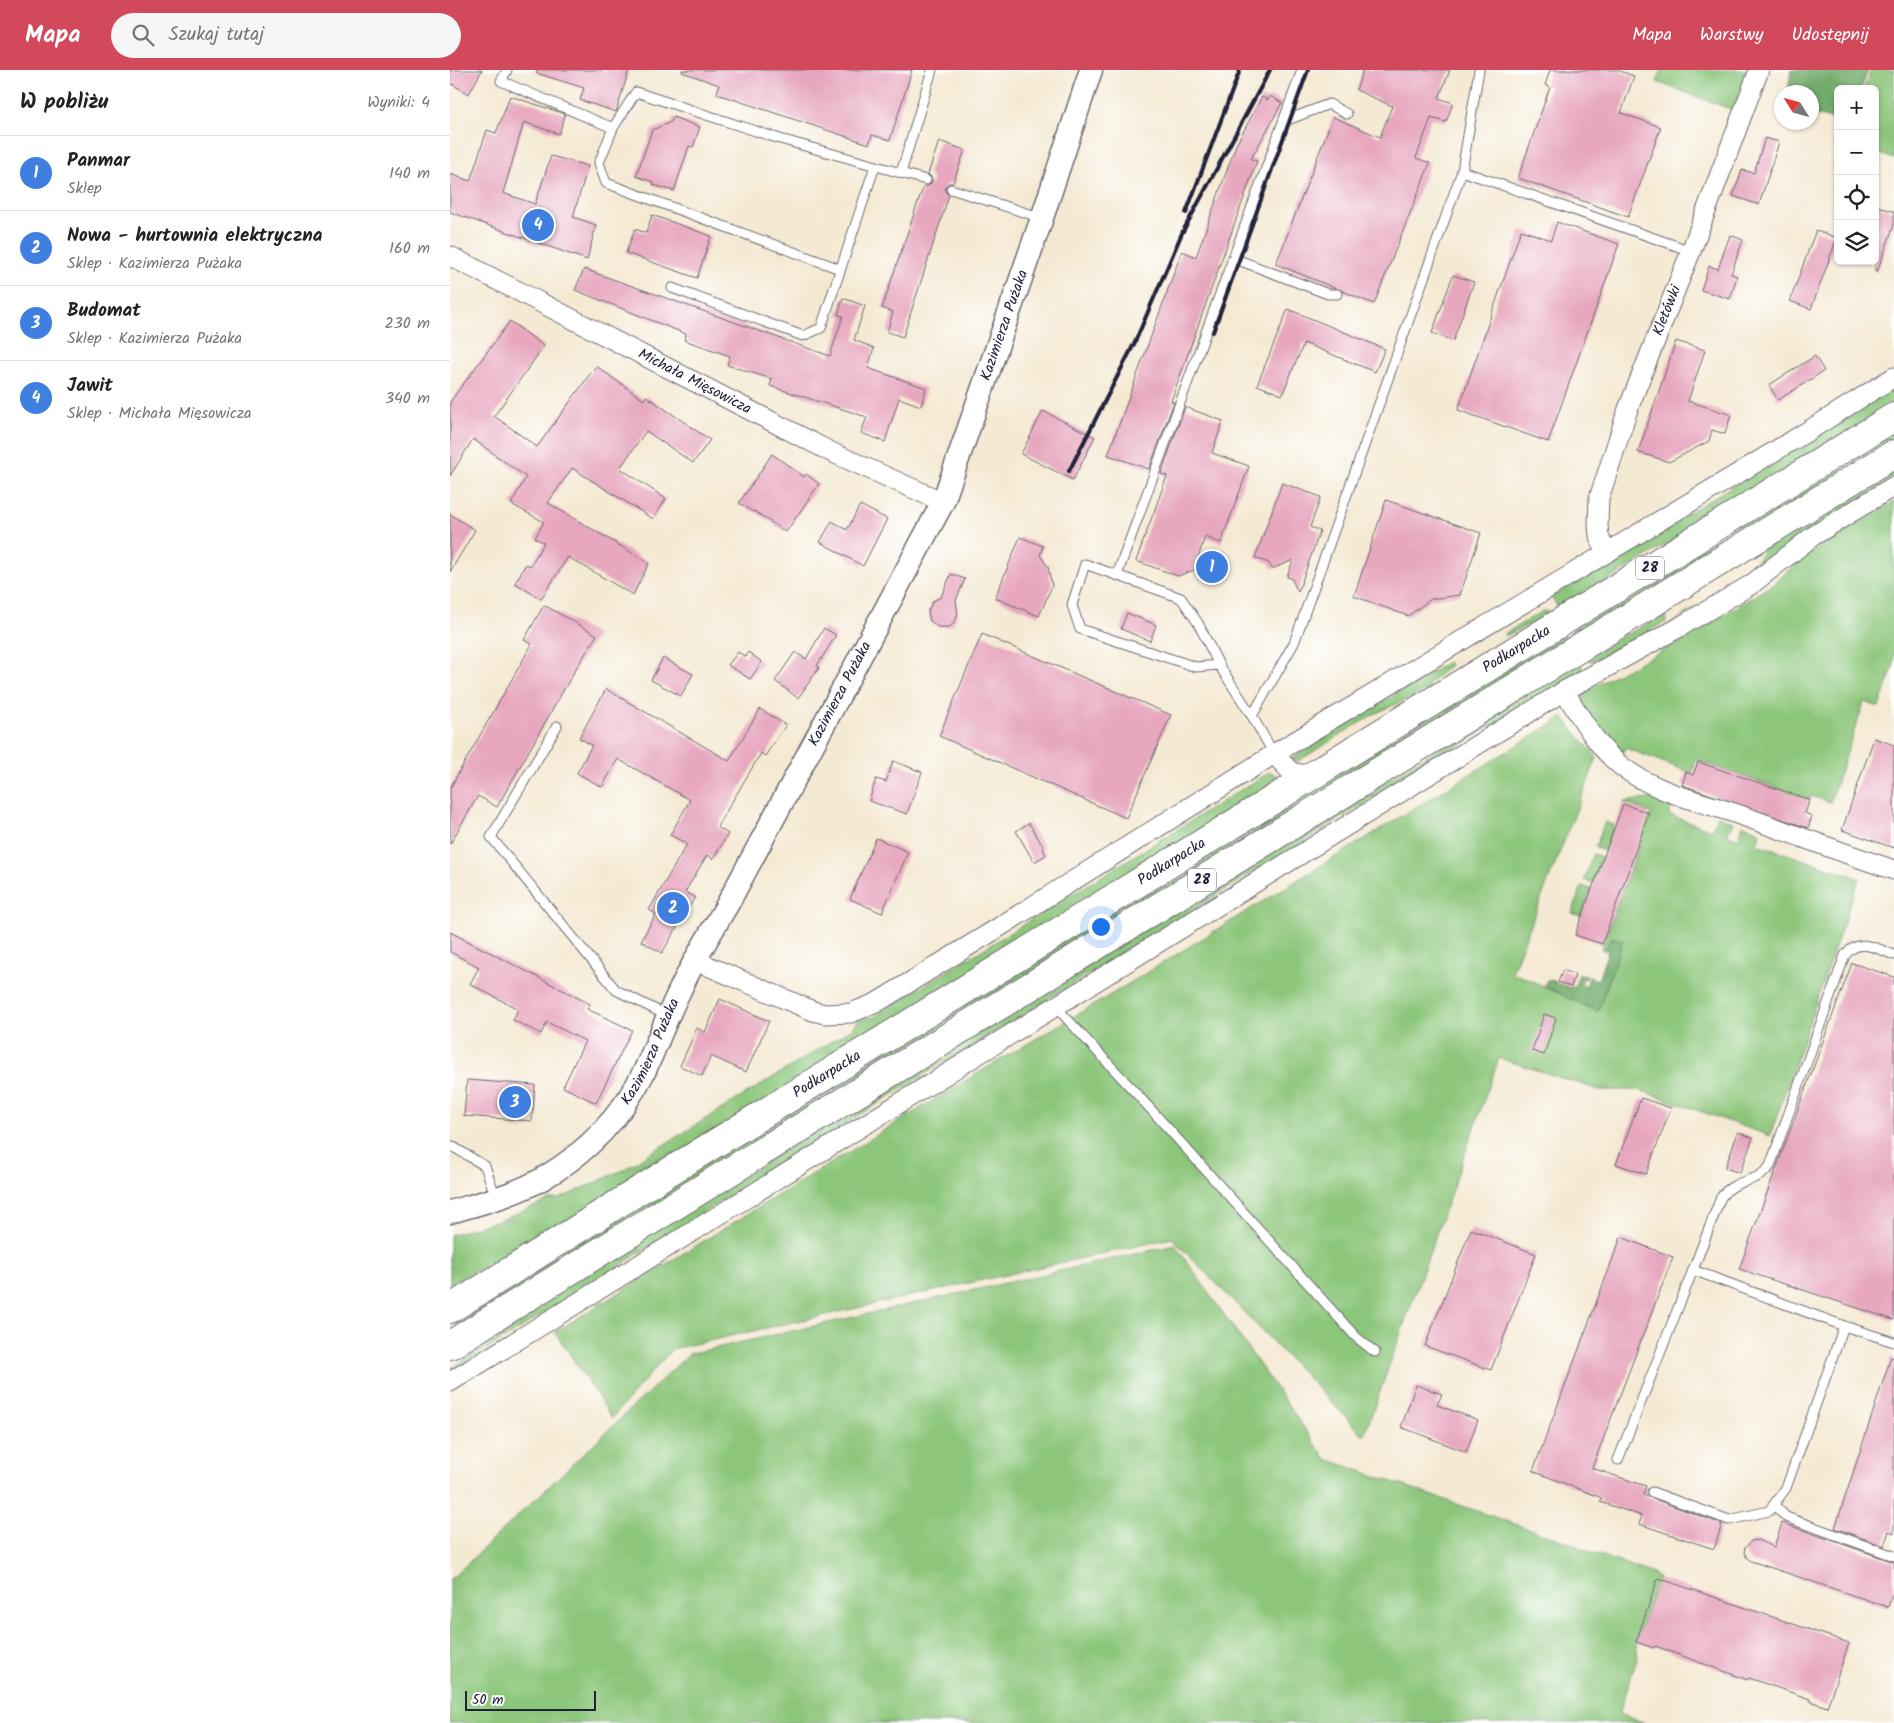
<!DOCTYPE html>
<html lang="pl">
<meta charset="utf-8">
<style>
:root{--surface:#fff;--page:#f6f6f6;--text:#222;--muted:#767676;--line:#e0e0e0;--accent:#d1495b}
body{margin:0;font-family:Kalam,sans-serif;background:var(--page);color:var(--text)}
.controls{position:absolute;right:15px;top:15px;display:grid;overflow:hidden;border-radius:8px;box-shadow:0 1px 4px #0004}
.controls button{width:45px;height:45px;display:grid;place-items:center;padding:0;border:0;border-bottom:1px solid var(--line);background:var(--surface);color:var(--text);font:25px sans-serif}
.compass{position:absolute;left:1324px;top:15px;width:45px;height:45px;border-radius:50%;background:var(--surface);box-shadow:0 1px 4px #0004;rotate:307deg}
.scale{position:absolute;left:15px;bottom:12px;width:131px;box-sizing:border-box;padding-left:5px;border:2px solid #22223b;border-top:0;font-size:14px;line-height:18px;white-space:nowrap;color:#22223b;-webkit-text-stroke:4px #fff;paint-order:stroke}
.you{position:absolute;left:650px;top:856px;width:18px;height:18px;margin:-12px;border:4px solid #fff;border-radius:50%;background:#1a73e8;box-shadow:0 0 0 8px #1a73e833}
.badge{display:grid;place-items:center;width:32px;height:32px;border-radius:50%;background:var(--accent);color:#fff;font-size:16px;font-weight:700}
.pin{position:absolute;translate:-50% -50%;border:2px solid #fff;box-shadow:0 1px 5px #0006}
.list{margin:0;padding:0;list-style:none}
h2{display:flex;justify-content:space-between;align-items:center;height:65px;margin:0;padding:0 20px;font-size:21px}
h2 small{font-size:16px;font-weight:400;color:var(--muted)}
.list li{display:grid;grid-template-columns:32px 1fr auto;gap:15px;align-items:center;box-sizing:border-box;height:75px;padding:0 20px;border-top:1px solid var(--line)}
.list b{display:block;font-size:19px;white-space:nowrap}
.list p{margin:0;font-size:16px;white-space:nowrap;color:var(--muted)}
.list em{font-size:16px;font-style:normal;color:var(--muted)}
.icon{flex:none;width:28px;height:28px;fill:none;stroke:currentColor;stroke-width:2;stroke-linecap:round;stroke-linejoin:round}
.map{position:relative;flex:none;width:1444px;height:1653px;overflow:hidden}
header{display:flex;align-items:center;gap:30px;box-sizing:border-box;height:70px;padding:0 25px;background:var(--accent);color:#fff}
header strong{font-size:24px}
nav{display:flex;gap:28px;margin-inline-start:auto;font-size:18px}
.search{width:350px;height:45px;background:var(--page);display:flex;align-items:center;gap:12px;box-sizing:border-box;padding:0 18px;border-radius:28px;color:var(--muted);font-size:19px}
main{display:flex}
aside{flex:1;background:var(--surface)}
.map>svg:first-child{display:block}
.green{fill:#8cc67a;stroke:#57745a}
.forest{fill:#71ab6a;stroke:#4a6652}
.building{fill:#e7a7bf}
.lines{fill:none;stroke-linecap:round;stroke-linejoin:round}
.service-casing{stroke:#6c6870;stroke-width:11}
.minor-casing{stroke:#6c6870;stroke-width:21}
.tertiary-casing{stroke:#6c6870;stroke-width:25}
.primary-casing{stroke:#6c6870;stroke-width:30}
.service{stroke:#fff;stroke-width:9}
.minor{stroke:#fff;stroke-width:19}
.tertiary{stroke:#fff;stroke-width:22}
.primary{stroke:#fff;stroke-width:28}
.rail{stroke:#22223b;stroke-width:4}
.labels{text-anchor:middle;dominant-baseline:central;stroke-width:4.5;stroke-linejoin:round;paint-order:stroke}
.shield{fill:#fff;stroke:#646476;stroke-width:1}
.shield-label{font-size:14px;font-weight:bold;fill:#22223b}
.street-label{font-size:15px;fill:#22223b;stroke:#fff}
</style>
<header>
<strong>Mapa</strong>
<div class="search"><svg class="icon" aria-label="search" viewBox="0 0 24 24"><circle cx="10" cy="10" r="6"/><path d="M15 15l6 6"/></svg>Szukaj tutaj</div>
<nav><a>Mapa</a><a>Warstwy</a><a>Udostępnij</a></nav>
</header>
<main>
<aside>
<h2>W pobliżu<small>Wyniki: 4</small></h2>
<ul class="list">
<li><span class="badge" style="background:#3f7fe0">1</span><div><b>Panmar</b><p>Sklep</p></div><em>140 m</em></li>
<li><span class="badge" style="background:#3f7fe0">2</span><div><b>Nowa - hurtownia elektryczna</b><p>Sklep · Kazimierza Pużaka</p></div><em>160 m</em></li>
<li><span class="badge" style="background:#3f7fe0">3</span><div><b>Budomat</b><p>Sklep · Kazimierza Pużaka</p></div><em>230 m</em></li>
<li><span class="badge" style="background:#3f7fe0">4</span><div><b>Jawit</b><p>Sklep · Michała Mięsowicza</p></div><em>340 m</em></li>
</ul>
</aside>
<div class="map">
<svg width="1444" height="1653" viewBox="0 0 1444 1653">
<rect width="100%" height="100%" fill="#fff"/>
<filter id="ink" filterUnits="userSpaceOnUse"><feTurbulence type="fractalNoise" baseFrequency=".02" numOctaves="2"/><feDisplacementMap in="SourceGraphic" scale="10" xChannelSelector="R" yChannelSelector="G"/><feConvolveMatrix kernelMatrix="1 2 1 2 8 2 1 2 1" color-interpolation-filters="sRGB"/></filter>
<filter id="wash" filterUnits="userSpaceOnUse"><feTurbulence type="fractalNoise" baseFrequency=".0096" numOctaves="4" result="noise"/><feDisplacementMap in="SourceGraphic" scale="20" xChannelSelector="R" yChannelSelector="G"/><feGaussianBlur stdDeviation="1.12" result="paint"/><feColorMatrix in="noise" values="0 0 0 0 0 0 0 0 0 0 0 0 0 0 0 0 0 1.4 0 .05"/><feComposite in="paint" operator="in"/></filter>
<g filter="url(#wash)">
<rect width="100%" height="100%" fill="#f4e9d2"/>
<!-- green -->
<g class="green">
<path d="M 1212,0 L 1298,0 L 1283,40 L 1207,12 Z"/>
<path d="M 1421,0 L 1444,0 L 1444,89 L 1425,82 L 1425,19 L 1414,19 Z"/>
<path d="M 1444,317 L 1444,334 L 1110,540 L 1101,527 Z"/>
<path d="M 1444,360 L 1444,372 L 1127,566 L 1122,558 Z"/>
<path d="M 1444,397 L 1444,407 L 1302,503 L 1210,561 L 1283,514 L 1312,484 L 1313,479 Z"/>
<path d="M 1444,432 L 1444,594 L 1429,637 L 1414,632 L 1380,732 L 1361,726 L 1360,729 L 1246,690 L 1242,703 L 1175,678 L 1171,686 C 1156,673 1135,645 1133,626 L 1135,623 L 1157,609 L 1236,569 L 1323,514 L 1348,492 L 1364,481 Z"/>
<path d="M 1093,541 L 1099,542 L 1100,545 L 1055,566 L 1054,564 Z"/>
<path d="M 1217,545 L 1216,552 L 1140,592 L 1137,587 L 1169,568 Z"/>
<path d="M 1113,564 L 1118,572 L 26,1248 L 23,1244 L 126,1172 Z"/>
<path d="M 998,592 L 1000,595 L 978,615 L 980,619 L 924,644 L 850,690 L 847,692 L 841,689 Z"/>
<path d="M 1129,592 L 1134,599 L 336,1090 L 0,1303 L 0,1299 L 51,1267 L 133,1205 Z"/>
<path d="M 1113,647 L 1147,688 L 1062,902 L 1148,941 L 1169,869 L 1162,867 L 1155,880 L 1151,879 L 1201,743 L 1173,732 L 1207,728 L 1223,731 L 1219,745 L 1262,760 L 1267,746 L 1283,752 L 1277,765 L 1291,769 L 1289,765 L 1293,755 L 1308,760 L 1310,765 L 1307,774 L 1409,808 L 1320,1066 L 1190,1020 L 1149,1020 L 1049,988 L 914,1366 L 722,1168 L 222,1279 L 162,1348 L 105,1262 L 528,1003 L 662,924 Z"/>
<path d="M 820,702 L 834,709 L 99,1164 L 0,1214 L 0,1165 L 53,1149 L 102,1129 L 109,1129 L 173,1100 L 403,958 L 408,951 L 420,947 L 422,948 Z"/>
<path d="M 1155,752 L 1164,755 L 1154,781 L 1145,777 Z"/>
<path d="M 1143,784 L 1152,787 L 1143,813 L 1134,810 Z"/>
<path d="M 1132,816 L 1141,819 L 1131,846 L 1122,843 Z"/>
<path d="M 725,1175 L 876,1389 L 1123,1474 L 1130,1478 L 1203,1504 L 1208,1508 L 1186,1572 L 1188,1586 L 1169,1644 L 1195,1653 L 0,1653 L 0,1510 L 239,1284 Z"/>
</g>
<!-- forest -->
<g class="forest">
<path d="M 1341,0 L 1418,0 L 1411,19 L 1388,19 L 1388,51 L 1362,44 L 1362,22 L 1338,22 Z"/>
<path d="M 1162,867 L 1173,870 L 1148,942 L 1094,916 L 1097,910 L 1105,911 L 1108,914 L 1121,918 L 1126,913 L 1129,903 L 1137,906 L 1136,909 L 1133,908 L 1131,914 L 1136,917 L 1139,907 L 1148,910 L 1158,881 L 1155,880 Z"/>
</g>
<g id="blocks">
<!-- building -->
<g class="building">
<path d="M 0,0 L 32,0 L 19,24 L 0,13 Z"/>
<path d="M 87,0 L 179,0 L 166,42 L 130,30 L 134,18 L 86,3 Z"/>
<path d="M 232,0 L 462,0 L 440,70 L 422,65 L 419,74 L 267,24 L 269,15 L 232,2 Z"/>
<path d="M 913,0 L 1000,0 L 989,28 L 1003,33 L 996,52 L 981,48 L 966,88 L 980,93 L 924,234 L 826,194 L 883,47 L 930,67 L 942,36 L 906,20 Z"/>
<path d="M 1100,0 L 1167,0 L 1184,6 L 1171,43 L 1211,57 L 1178,147 L 1068,108 L 1100,17 L 1095,15 Z"/>
<path d="M 60,26 L 115,44 L 109,64 L 74,52 L 53,123 L 85,134 L 101,86 L 138,96 L 123,147 L 146,155 L 137,190 L 0,142 L 0,104 L 20,111 L 37,60 L 46,63 Z"/>
<path d="M 820,26 L 832,33 L 801,89 L 807,91 L 721,331 L 724,332 L 699,399 L 658,385 L 732,181 L 746,187 L 786,75 L 812,27 L 818,30 Z"/>
<path d="M 223,47 L 250,57 L 243,77 L 239,76 L 224,121 L 203,115 L 203,112 L 186,106 L 202,60 L 221,52 Z"/>
<path d="M 1315,68 L 1329,72 L 1309,135 L 1283,126 L 1292,100 L 1304,103 Z"/>
<path d="M 489,71 L 515,80 L 503,113 L 499,113 L 495,117 L 495,121 L 499,125 L 453,267 L 437,262 L 443,242 L 432,238 L 469,129 L 474,116 L 478,116 L 482,112 L 482,108 L 478,104 Z"/>
<path d="M 1425,135 L 1444,142 L 1444,155 L 1427,202 L 1425,202 Z"/>
<path d="M 202,145 L 261,166 L 247,208 L 176,183 L 185,159 L 196,163 Z"/>
<path d="M 1107,152 L 1169,174 L 1098,372 L 1008,340 L 1071,160 L 1101,170 Z"/>
<path d="M 1366,160 L 1387,168 L 1361,239 L 1340,231 Z"/>
<path d="M 1280,165 L 1293,170 L 1281,204 L 1287,206 L 1280,229 L 1251,220 L 1259,196 L 1268,199 Z"/>
<path d="M 134,199 L 380,286 L 393,246 L 388,245 L 393,228 L 415,236 L 404,270 L 424,278 L 418,298 L 476,318 L 471,336 L 449,328 L 435,372 L 411,363 L 417,347 L 320,316 L 322,309 L 277,295 L 280,286 L 234,270 L 236,264 L 125,220 Z"/>
<path d="M 1003,205 L 1024,212 L 1003,271 L 982,263 Z"/>
<path d="M 838,239 L 935,279 L 925,302 L 854,273 L 832,325 L 807,315 Z"/>
<path d="M 60,251 L 94,276 L 44,346 L 87,377 L 146,296 L 194,330 L 196,326 L 260,370 L 243,393 L 196,361 L 170,398 L 216,429 L 203,449 L 122,398 L 98,433 L 199,493 L 183,525 L 118,487 L 91,529 L 65,513 L 76,494 L 80,496 L 94,473 L 85,468 L 94,452 L 61,434 L 76,407 L 23,369 L 0,406 L 0,332 Z"/>
<path d="M 1226,271 L 1255,280 L 1238,331 L 1281,345 L 1275,364 L 1262,360 L 1259,371 L 1219,392 L 1188,382 Z"/>
<path d="M 1365,286 L 1374,301 L 1328,330 L 1319,315 Z"/>
<path d="M 735,337 L 773,351 L 762,383 L 799,396 L 771,473 L 755,467 L 744,500 L 728,506 L 686,491 L 717,406 L 711,404 Z"/>
<path d="M 593,341 L 645,367 L 623,410 L 571,384 Z"/>
<path d="M 322,384 L 354,407 L 356,404 L 369,414 L 336,462 L 304,441 L 303,442 L 289,433 Z"/>
<path d="M 832,413 L 871,427 L 860,457 L 870,461 L 848,522 L 841,508 L 837,507 L 843,490 L 822,499 L 819,493 L 805,488 Z"/>
<path d="M 936,430 L 1031,463 L 1010,525 L 981,529 L 958,546 L 904,526 Z"/>
<path d="M 410,435 L 437,449 L 413,496 L 370,472 L 382,451 L 397,460 Z"/>
<path d="M 0,444 L 25,460 L 0,502 Z"/>
<path d="M 570,467 L 593,476 L 590,485 L 598,497 L 602,516 L 589,546 L 545,528 Z"/>
<path d="M 501,504 L 515,509 L 506,530 L 508,545 L 503,554 L 499,557 L 488,557 L 480,551 L 478,541 L 483,531 L 491,527 Z"/>
<path d="M 94,535 L 147,565 L 125,600 L 47,737 L 28,726 L 0,774 L 0,718 L 82,574 L 74,570 Z"/>
<path d="M 677,543 L 706,555 L 700,571 L 671,559 Z"/>
<path d="M 374,558 L 386,565 L 367,596 L 369,598 L 348,628 L 325,611 L 345,582 L 356,589 Z"/>
<path d="M 532,564 L 721,645 L 676,748 L 489,666 Z"/>
<path d="M 288,582 L 296,587 L 298,582 L 312,592 L 300,609 L 278,595 Z"/>
<path d="M 213,588 L 243,604 L 231,626 L 201,610 Z"/>
<path d="M 156,619 L 279,691 L 310,639 L 336,655 L 315,686 L 311,683 L 267,757 L 278,764 L 263,789 L 257,785 L 235,822 L 245,827 L 212,883 L 191,871 L 206,844 L 199,840 L 237,774 L 220,765 L 240,730 L 168,689 L 152,717 L 127,703 L 142,675 L 129,668 Z"/>
<path d="M 1424,668 L 1444,675 L 1444,778 L 1392,760 Z"/>
<path d="M 443,691 L 472,702 L 457,744 L 419,731 L 426,709 L 436,712 Z"/>
<path d="M 1248,692 L 1360,730 L 1355,743 L 1362,746 L 1358,758 L 1232,715 L 1236,702 L 1243,705 Z"/>
<path d="M 1173,734 L 1199,743 L 1152,874 L 1125,865 Z"/>
<path d="M 579,753 L 594,778 L 593,779 L 596,785 L 584,792 L 566,761 Z"/>
<path d="M 426,768 L 458,782 L 432,843 L 400,829 Z"/>
<path d="M 0,862 L 140,934 L 137,939 L 182,960 L 146,1033 L 113,1017 L 135,971 L 97,952 L 91,964 L 63,950 L 68,939 L 20,914 L 29,897 L 0,882 Z"/>
<path d="M 1402,893 L 1444,907 L 1444,1250 L 1289,1199 Z"/>
<path d="M 1113,900 L 1125,905 L 1121,917 L 1108,912 Z"/>
<path d="M 270,929 L 319,951 L 296,1002 L 261,986 L 252,1006 L 230,996 L 247,958 L 255,962 Z"/>
<path d="M 1094,944 L 1106,948 L 1094,985 L 1082,981 Z"/>
<path d="M 17,1010 L 85,1015 L 82,1051 L 14,1046 Z"/>
<path d="M 1191,1028 L 1221,1038 L 1196,1104 L 1166,1094 Z"/>
<path d="M 1288,1062 L 1303,1068 L 1290,1103 L 1275,1098 Z"/>
<path d="M 1021,1159 L 1086,1184 L 1041,1300 L 975,1276 Z"/>
<path d="M 1171,1167 L 1223,1187 L 1142,1398 L 1196,1416 L 1193,1425 L 1272,1454 L 1264,1479 L 1189,1454 L 1192,1446 L 1150,1432 L 1152,1428 L 1083,1401 Z"/>
<path d="M 1441,1287 L 1444,1288 L 1444,1463 L 1439,1461 L 1434,1476 L 1385,1458 Z"/>
<path d="M 966,1315 L 992,1324 L 987,1335 L 1028,1350 L 1016,1382 L 951,1357 Z"/>
<path d="M 1332,1453 L 1444,1492 L 1444,1519 L 1438,1537 L 1301,1491 L 1297,1488 L 1294,1482 L 1295,1478 L 1301,1471 L 1308,1470 L 1324,1477 Z"/>
<path d="M 1208,1508 L 1399,1573 L 1377,1637 L 1360,1631 L 1360,1629 L 1299,1608 L 1298,1610 L 1205,1576 L 1204,1578 L 1186,1572 Z"/>
</g>
</g>
</g>
<g filter="url(#ink)">
<use href="#blocks" fill-opacity="0" stroke="#6c6870" stroke-width="1"/>
<g class="lines">
<defs>
<g id="service">
<path d="M 57,0 L 51,11 L 163,58 L 149,93 L 156,113 L 390,199"/>
<path d="M 835,47 L 840,49 L 879,34 L 897,44"/>
<path d="M 163,58 L 186,22 L 330,69 L 476,110"/>
<path d="M 1012,101 L 1241,181"/>
<path d="M 451,103 L 482,0"/>
<path d="M 501,119 L 592,148"/>
<path d="M 783,188 L 878,224 L 887,224"/>
<path d="M 222,218 L 353,266 L 371,258 L 425,96"/>
<path d="M 667,505 L 852,0"/>
<path d="M 769,595 L 746,597 L 630,559 L 622,535 L 635,494 L 731,528 L 748,553 L 769,595 L 802,646"/>
<path d="M 107,656 L 41,767 L 166,920 L 218,946"/>
<path d="M 824,684 L 802,646 L 844,573 L 1012,101 L 1029,0"/>
<path d="M 606,937 L 696,1034 L 906,1267 L 925,1282"/>
<path d="M 0,1075 L 35,1096 L 46,1128"/>
<path d="M 1243,1200 L 1271,1127 C 1286,1107 1308,1114 1320,1096 L 1395,885 C 1410,867 1425,878 1444,885"/>
<path d="M 1168,1390 L 1243,1200 L 1394,1256 L 1444,1272"/>
<path d="M 1202,1422 L 1279,1450 L 1319,1441 L 1336,1418 L 1394,1256"/>
<path d="M 1324,1435 L 1336,1447 L 1444,1486"/>
</g>
<g id="minor">
<path id="s1" d="M 0,186 L 381,382 L 493,432"/>
<path id="s2" d="M 1156,483 L 1149,466 L 1148,455 L 1149,428 L 1157,404 L 1178,339 L 1241,181 L 1309,0"/>
<path d="M 1114,621 C 1131,647 1146,676 1171,696 C 1206,723 1250,731 1290,745 C 1341,763 1392,783 1444,800"/>
<path d="M 824,684 L 841,702 L 861,706"/>
<path d="M 244,890 L 363,941 L 375,944 L 401,943 L 426,933 L 543,861 L 824,684 L 1358,361 L 1444,307"/>
<path d="M 0,1312 L 1114,621 L 1228,558 L 1302,514 L 1363,466 L 1444,416"/>
</g>
<g id="tertiary">
<path id="s3" d="M 0,1142 C 31,1133 64,1125 92,1109 C 137,1083 172,1046 195,1000 C 207,974 217,946 230,920 C 243,891 260,864 276,837 L 493,432 L 592,148 L 641,0"/>
</g>
<g id="primary">
<path id="s4" d="M 0,1239 L 201,1113 L 1444,347"/>
<path d="M 0,1275 L 219,1139 L 1444,384"/>
</g>
</defs>
<!-- service casing -->
<use href="#service" class="service-casing"/>
<!-- minor casing -->
<use href="#minor" class="minor-casing"/>
<!-- tertiary casing -->
<use href="#tertiary" class="tertiary-casing"/>
<!-- primary casing -->
<use href="#primary" class="primary-casing"/>
<!-- service -->
<use href="#service" class="service"/>
<!-- minor -->
<use href="#minor" class="minor"/>
<!-- tertiary -->
<use href="#tertiary" class="tertiary"/>
<!-- primary -->
<use href="#primary" class="primary"/>
<!-- rail -->
<g class="rail">
<path d="M 736,143 L 790,0"/>
<path d="M 763,262 L 858,0"/>
<path d="M 619,401 L 685,272 L 732,163 L 820,0"/>
</g>
</g>
</g>
<g class="labels">
<!-- shield labels -->
<g class="shield">
<rect x="1186" y="486.5" width="28" height="23" rx="4"/>
<rect x="738" y="798.5" width="28" height="23" rx="4"/>
</g>
<g class="shield-label">
<text x="1200" y="498">28</text>
<text x="752" y="810">28</text>
</g>
<!-- street labels -->
<g class="street-label">
<text stroke="none"><textPath href="#s2" startOffset="256">Kletówki</textPath></text>
<text stroke="none"><textPath href="#s3" startOffset="1079">Kazimierza Pużaka</textPath></text>
<text stroke="none"><textPath href="#s1" startOffset="275">Michała Mięsowicza</textPath></text>
<text stroke="none"><textPath href="#s4" startOffset="1254">Podkarpacka</textPath></text>
<text stroke="none"><textPath href="#s3" startOffset="674">Kazimierza Pużaka</textPath></text>
<text stroke="none"><textPath href="#s4" startOffset="849">Podkarpacka</textPath></text>
<text stroke="none"><textPath href="#s3" startOffset="269">Kazimierza Pużaka</textPath></text>
<text stroke="none"><textPath href="#s4" startOffset="444">Podkarpacka</textPath></text>
</g>
</g>
</svg>
<div class="controls">
<button>+</button>
<button>−</button>
<button><svg class="icon" aria-label="locate" viewBox="0 0 24 24"><circle cx="12" cy="12" r="6"/><path d="M12 2v4M12 18v4M2 12h4M18 12h4"/></svg></button>
<button><svg class="icon" aria-label="layers" viewBox="0 0 24 24"><path d="M12 4l9 5-9 5-9-5zM3 14l9 5 9-5"/></svg></button>
</div>
<svg class="compass" viewBox="-18 -18 36 36"><path d="M0-13l5 13h-10z" fill="#e53935"/><path d="M0 13l5-13h-10z" fill="#767676"/></svg>
<div class="scale">50 m</div>
<div class="you"></div>
<div class="pin badge" style="left:762px;top:497px;background:#3f7fe0">1</div>
<div class="pin badge" style="left:223px;top:838px;background:#3f7fe0">2</div>
<div class="pin badge" style="left:65px;top:1032px;background:#3f7fe0">3</div>
<div class="pin badge" style="left:88px;top:155px;background:#3f7fe0">4</div>
</div>
</main>
